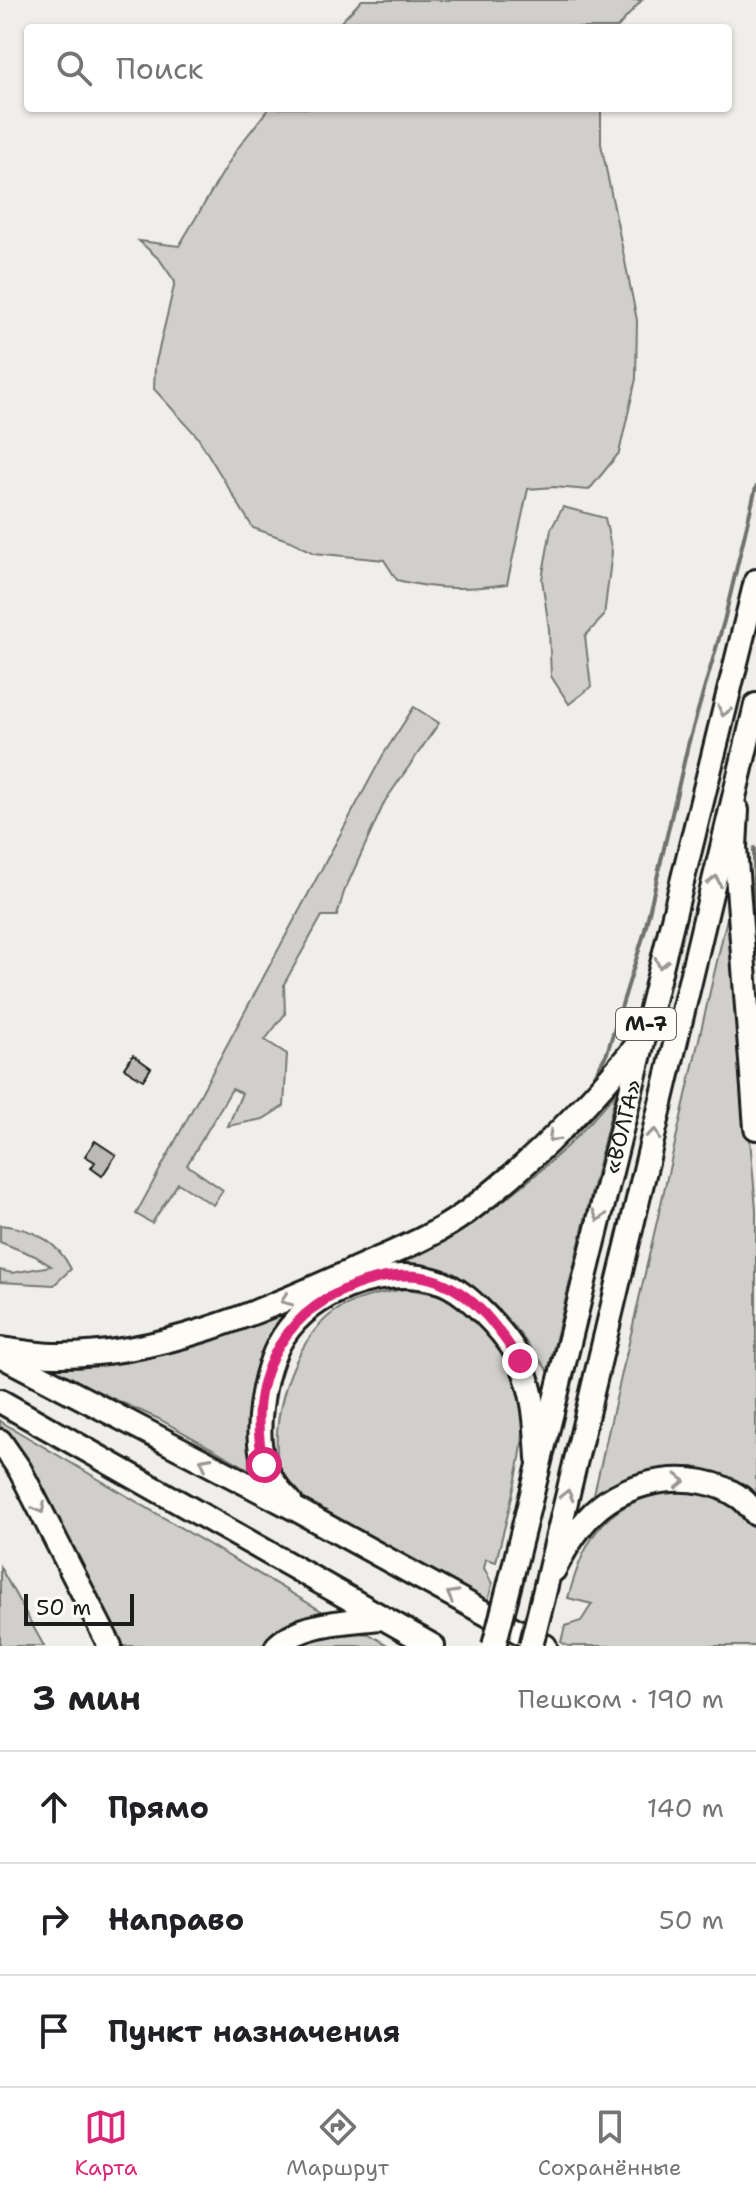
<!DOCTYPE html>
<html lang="ru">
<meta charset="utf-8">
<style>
:root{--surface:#fff;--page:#f6f6f6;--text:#202124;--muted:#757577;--line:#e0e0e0;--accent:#db2777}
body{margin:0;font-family:"Shantell Sans",sans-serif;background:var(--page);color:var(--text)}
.scale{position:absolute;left:24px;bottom:20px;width:110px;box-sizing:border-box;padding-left:8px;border:4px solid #1c1c1c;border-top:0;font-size:22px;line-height:28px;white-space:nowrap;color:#1c1c1c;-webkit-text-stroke:6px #fdfcf7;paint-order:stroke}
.stop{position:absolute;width:24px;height:24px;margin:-18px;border:6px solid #db2777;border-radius:50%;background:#fff}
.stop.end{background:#db2777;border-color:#fff;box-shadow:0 2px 8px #0008}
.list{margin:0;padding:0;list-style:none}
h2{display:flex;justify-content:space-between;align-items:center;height:104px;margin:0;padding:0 32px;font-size:34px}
h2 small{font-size:26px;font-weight:400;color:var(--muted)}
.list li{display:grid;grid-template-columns:52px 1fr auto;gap:24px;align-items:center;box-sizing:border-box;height:112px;padding:0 32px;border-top:2px solid var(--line)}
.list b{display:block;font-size:30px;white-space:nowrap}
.list em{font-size:26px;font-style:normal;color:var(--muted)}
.icon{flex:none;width:44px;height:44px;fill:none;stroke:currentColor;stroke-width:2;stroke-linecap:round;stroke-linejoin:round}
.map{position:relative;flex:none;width:756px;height:1646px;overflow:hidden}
.search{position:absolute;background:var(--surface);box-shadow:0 2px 6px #0004;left:24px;right:24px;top:24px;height:88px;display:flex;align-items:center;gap:20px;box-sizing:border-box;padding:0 28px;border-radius:8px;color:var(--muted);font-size:30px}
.sheet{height:440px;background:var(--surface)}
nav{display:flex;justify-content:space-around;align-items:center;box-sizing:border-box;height:112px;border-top:2px solid var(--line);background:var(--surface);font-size:22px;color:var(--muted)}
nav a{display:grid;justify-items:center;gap:4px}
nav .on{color:var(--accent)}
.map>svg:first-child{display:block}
.green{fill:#d0cfcc;stroke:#767674;stroke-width:2}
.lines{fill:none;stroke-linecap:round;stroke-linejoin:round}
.stream{stroke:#706f6d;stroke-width:4}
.building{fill:#bbbab6;stroke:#1c1c1c;stroke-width:2}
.primary-casing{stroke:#1c1c1c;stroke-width:28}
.trunk-casing{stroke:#1c1c1c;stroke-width:28}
.primary{stroke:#fdfcf7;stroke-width:22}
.trunk{stroke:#fdfcf7;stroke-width:22}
.trunk-bridge-casing{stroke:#1c1c1c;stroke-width:28;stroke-linecap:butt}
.trunk-bridge{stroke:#fdfcf7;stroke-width:22}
.oneway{stroke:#989794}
.route{stroke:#db2777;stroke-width:10}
.labels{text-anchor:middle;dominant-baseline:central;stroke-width:6;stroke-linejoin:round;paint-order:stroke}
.shield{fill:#fdfcf7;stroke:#605f5e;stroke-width:2}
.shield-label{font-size:20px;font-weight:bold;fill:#1c1c1c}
.street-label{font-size:22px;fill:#1c1c1c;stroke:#fdfcf7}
</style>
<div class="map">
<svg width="756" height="1646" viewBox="0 0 756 1646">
<rect width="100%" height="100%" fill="#f0eeea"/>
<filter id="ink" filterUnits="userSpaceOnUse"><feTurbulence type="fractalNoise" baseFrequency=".0125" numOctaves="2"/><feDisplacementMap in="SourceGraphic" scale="16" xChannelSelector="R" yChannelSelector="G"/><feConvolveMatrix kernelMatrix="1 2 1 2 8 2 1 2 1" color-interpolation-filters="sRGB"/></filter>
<g filter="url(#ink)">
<!-- green -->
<g class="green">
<path d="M 362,0 L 642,0 L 617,28 L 335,28 Z"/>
<path d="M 269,108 L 601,108 L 601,144 L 637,320 L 636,379 L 619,453 L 589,490 L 554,487 L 528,489 L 507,584 C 468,590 436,590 397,580 L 384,560 L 314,553 L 293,542 L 253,528 L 197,436 L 154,389 L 155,366 L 175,282 L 160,260 L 139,241 L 179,246 L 237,149 Z"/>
<path d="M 563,507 L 605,518 L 612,552 L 604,616 L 585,636 L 591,687 L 569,704 L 551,676 L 549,629 L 542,579 L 551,529 Z"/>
<path d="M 414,707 L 439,723 L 385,801 L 344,892 L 337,916 L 322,916 L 284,984 L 285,1014 L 265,1040 L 287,1054 L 284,1106 L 263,1119 L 228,1126 L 242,1093 L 232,1089 L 187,1165 L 223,1190 L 213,1205 L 178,1183 L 152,1223 L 136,1214 L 383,755 Z"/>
<path d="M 730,905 L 756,1209 L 756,1501 L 738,1486 L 600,1496 L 594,1494 Z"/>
<path d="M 616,1092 L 548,1371 C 519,1333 491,1288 442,1274 C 426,1270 408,1270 392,1267 C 478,1226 555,1168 616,1092 Z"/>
<path d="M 0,1225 C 31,1228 57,1240 71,1269 L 54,1285 L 0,1282 L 0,1270 L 12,1273 L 51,1266 L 35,1256 L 0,1242 Z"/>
<path d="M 405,1289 C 448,1295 464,1299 493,1335 C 505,1349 519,1368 522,1387 C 531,1441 508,1509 496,1562 L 486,1559 L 484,1568 L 492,1584 L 488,1602 L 306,1504 C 295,1494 285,1486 280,1470 C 267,1424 293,1340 334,1312 C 354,1298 381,1293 405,1289 Z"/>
<path d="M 312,1299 C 298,1314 282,1329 270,1346 C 245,1379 249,1430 249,1469 L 159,1419 L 22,1358 L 142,1356 L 228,1333 Z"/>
<path d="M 0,1421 L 330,1616 L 278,1634 L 262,1646 L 118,1646 L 34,1479 L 0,1425 Z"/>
<path d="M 682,1490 C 717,1493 730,1497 756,1522 L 756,1646 L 568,1646 L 561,1642 L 565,1626 L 581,1621 L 592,1604 L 568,1598 C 587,1530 608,1500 682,1490 Z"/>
<path d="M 0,1567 L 44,1646 L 0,1646 Z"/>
<path d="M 344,1632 L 369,1634 L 389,1646 L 302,1646 L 311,1640 Z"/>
</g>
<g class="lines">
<!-- stream -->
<g class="stream">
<path d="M 754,954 L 754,848"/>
<path d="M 590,1084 L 607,1053 L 644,934 L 688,745 L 724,621 L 756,487"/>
</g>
</g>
<!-- building -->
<g class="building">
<path d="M 133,1055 L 151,1068 L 143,1080 L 124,1068 Z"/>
<path d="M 95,1141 L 116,1155 L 102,1176 L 91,1168 L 95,1162 L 85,1156 Z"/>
</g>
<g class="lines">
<defs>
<g id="primary">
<path d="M 737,810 L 735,847 L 756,1128"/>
<path d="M 0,1349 C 18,1351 36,1355 54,1355 C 156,1357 257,1313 349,1272 C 388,1254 432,1238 467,1212 C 534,1162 591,1102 643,1038"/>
<path d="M 0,1355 L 299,1511 L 545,1646"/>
<path d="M 0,1401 L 433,1646"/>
<path d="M 0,1441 L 20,1470 L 110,1646"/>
<path d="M 290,1501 C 261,1473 256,1446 261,1407 C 264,1383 270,1358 283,1337 C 312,1291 382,1266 434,1280 C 458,1286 477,1306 493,1323 C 503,1334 515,1349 521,1363 C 535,1394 536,1425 538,1458"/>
<path d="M 554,1570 C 565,1549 576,1530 593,1513 C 628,1478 696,1468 738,1496 C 745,1500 751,1508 756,1514"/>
<path d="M 277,1646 C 302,1622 347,1622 380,1618"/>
</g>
<g id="trunk">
<path id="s1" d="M 511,1579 L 756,581"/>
<path d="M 543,1598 L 756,705"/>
</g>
</defs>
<!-- primary casing -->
<use href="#primary" class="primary-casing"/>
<!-- trunk casing -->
<use href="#trunk" class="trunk-casing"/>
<!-- primary -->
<use href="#primary" class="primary"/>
<!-- trunk -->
<use href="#trunk" class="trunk"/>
<defs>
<g id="trunk-bridge">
<path d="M 494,1646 L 511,1579"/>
<path d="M 531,1646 L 543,1598"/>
</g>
</defs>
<!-- trunk-bridge casing -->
<use href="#trunk-bridge" class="trunk-bridge-casing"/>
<!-- trunk-bridge -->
<use href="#trunk-bridge" class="trunk-bridge"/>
</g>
<!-- one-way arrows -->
<defs><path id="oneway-chevron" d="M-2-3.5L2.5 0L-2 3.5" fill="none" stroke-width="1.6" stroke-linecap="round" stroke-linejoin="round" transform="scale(2)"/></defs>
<g class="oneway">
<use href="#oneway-chevron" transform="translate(724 711) rotate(104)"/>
<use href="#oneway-chevron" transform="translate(715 881) rotate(-77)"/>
<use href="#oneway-chevron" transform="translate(661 963) rotate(104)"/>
<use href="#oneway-chevron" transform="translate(654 1134) rotate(-76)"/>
<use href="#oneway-chevron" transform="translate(553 1137) rotate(136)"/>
<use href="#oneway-chevron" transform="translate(599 1216) rotate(104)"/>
<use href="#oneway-chevron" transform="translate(286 1300) rotate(156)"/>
<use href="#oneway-chevron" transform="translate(205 1462) rotate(-152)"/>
<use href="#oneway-chevron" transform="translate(680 1481)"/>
<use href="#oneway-chevron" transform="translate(567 1495) rotate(-76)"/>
<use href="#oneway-chevron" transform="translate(40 1508) rotate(63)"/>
<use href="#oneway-chevron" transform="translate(452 1595) rotate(-151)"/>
</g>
</g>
<g class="lines" filter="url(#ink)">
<!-- route -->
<path class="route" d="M 264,1465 C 245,1386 277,1316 353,1286 C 379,1276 411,1271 438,1281 C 475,1295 499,1329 520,1361"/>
</g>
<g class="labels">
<!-- shield labels -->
<rect class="shield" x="616" y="1008" width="60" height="32" rx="6"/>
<g class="shield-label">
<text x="646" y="1024">М-7</text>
</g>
<!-- street labels -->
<g class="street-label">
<text stroke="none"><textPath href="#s1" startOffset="466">«ВОЛГА»</textPath></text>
</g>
</g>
</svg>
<div class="scale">50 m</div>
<div class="stop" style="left:264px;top:1465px"></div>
<div class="stop end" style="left:520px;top:1361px"></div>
<div class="search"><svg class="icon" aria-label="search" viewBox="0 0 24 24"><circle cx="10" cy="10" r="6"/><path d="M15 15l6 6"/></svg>Поиск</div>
</div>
<section class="sheet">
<h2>3 мин<small>Пешком · 190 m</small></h2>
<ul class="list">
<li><svg class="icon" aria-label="ahead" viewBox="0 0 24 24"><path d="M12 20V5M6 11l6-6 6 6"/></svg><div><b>Прямо</b></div><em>140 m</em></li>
<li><svg class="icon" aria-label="right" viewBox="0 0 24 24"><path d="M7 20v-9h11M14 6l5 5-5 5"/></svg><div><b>Направо</b></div><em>50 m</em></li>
<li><svg class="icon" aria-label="arrive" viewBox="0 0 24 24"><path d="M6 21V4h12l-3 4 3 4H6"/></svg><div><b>Пункт назначения</b></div></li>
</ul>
</section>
<nav>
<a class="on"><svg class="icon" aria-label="map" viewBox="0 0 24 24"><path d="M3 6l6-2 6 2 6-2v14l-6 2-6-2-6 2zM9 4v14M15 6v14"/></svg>Карта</a>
<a><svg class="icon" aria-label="directions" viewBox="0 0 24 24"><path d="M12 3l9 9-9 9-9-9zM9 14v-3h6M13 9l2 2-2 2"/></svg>Маршрут</a>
<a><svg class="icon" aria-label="saved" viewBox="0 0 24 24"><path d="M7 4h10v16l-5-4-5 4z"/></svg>Сохранённые</a>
</nav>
